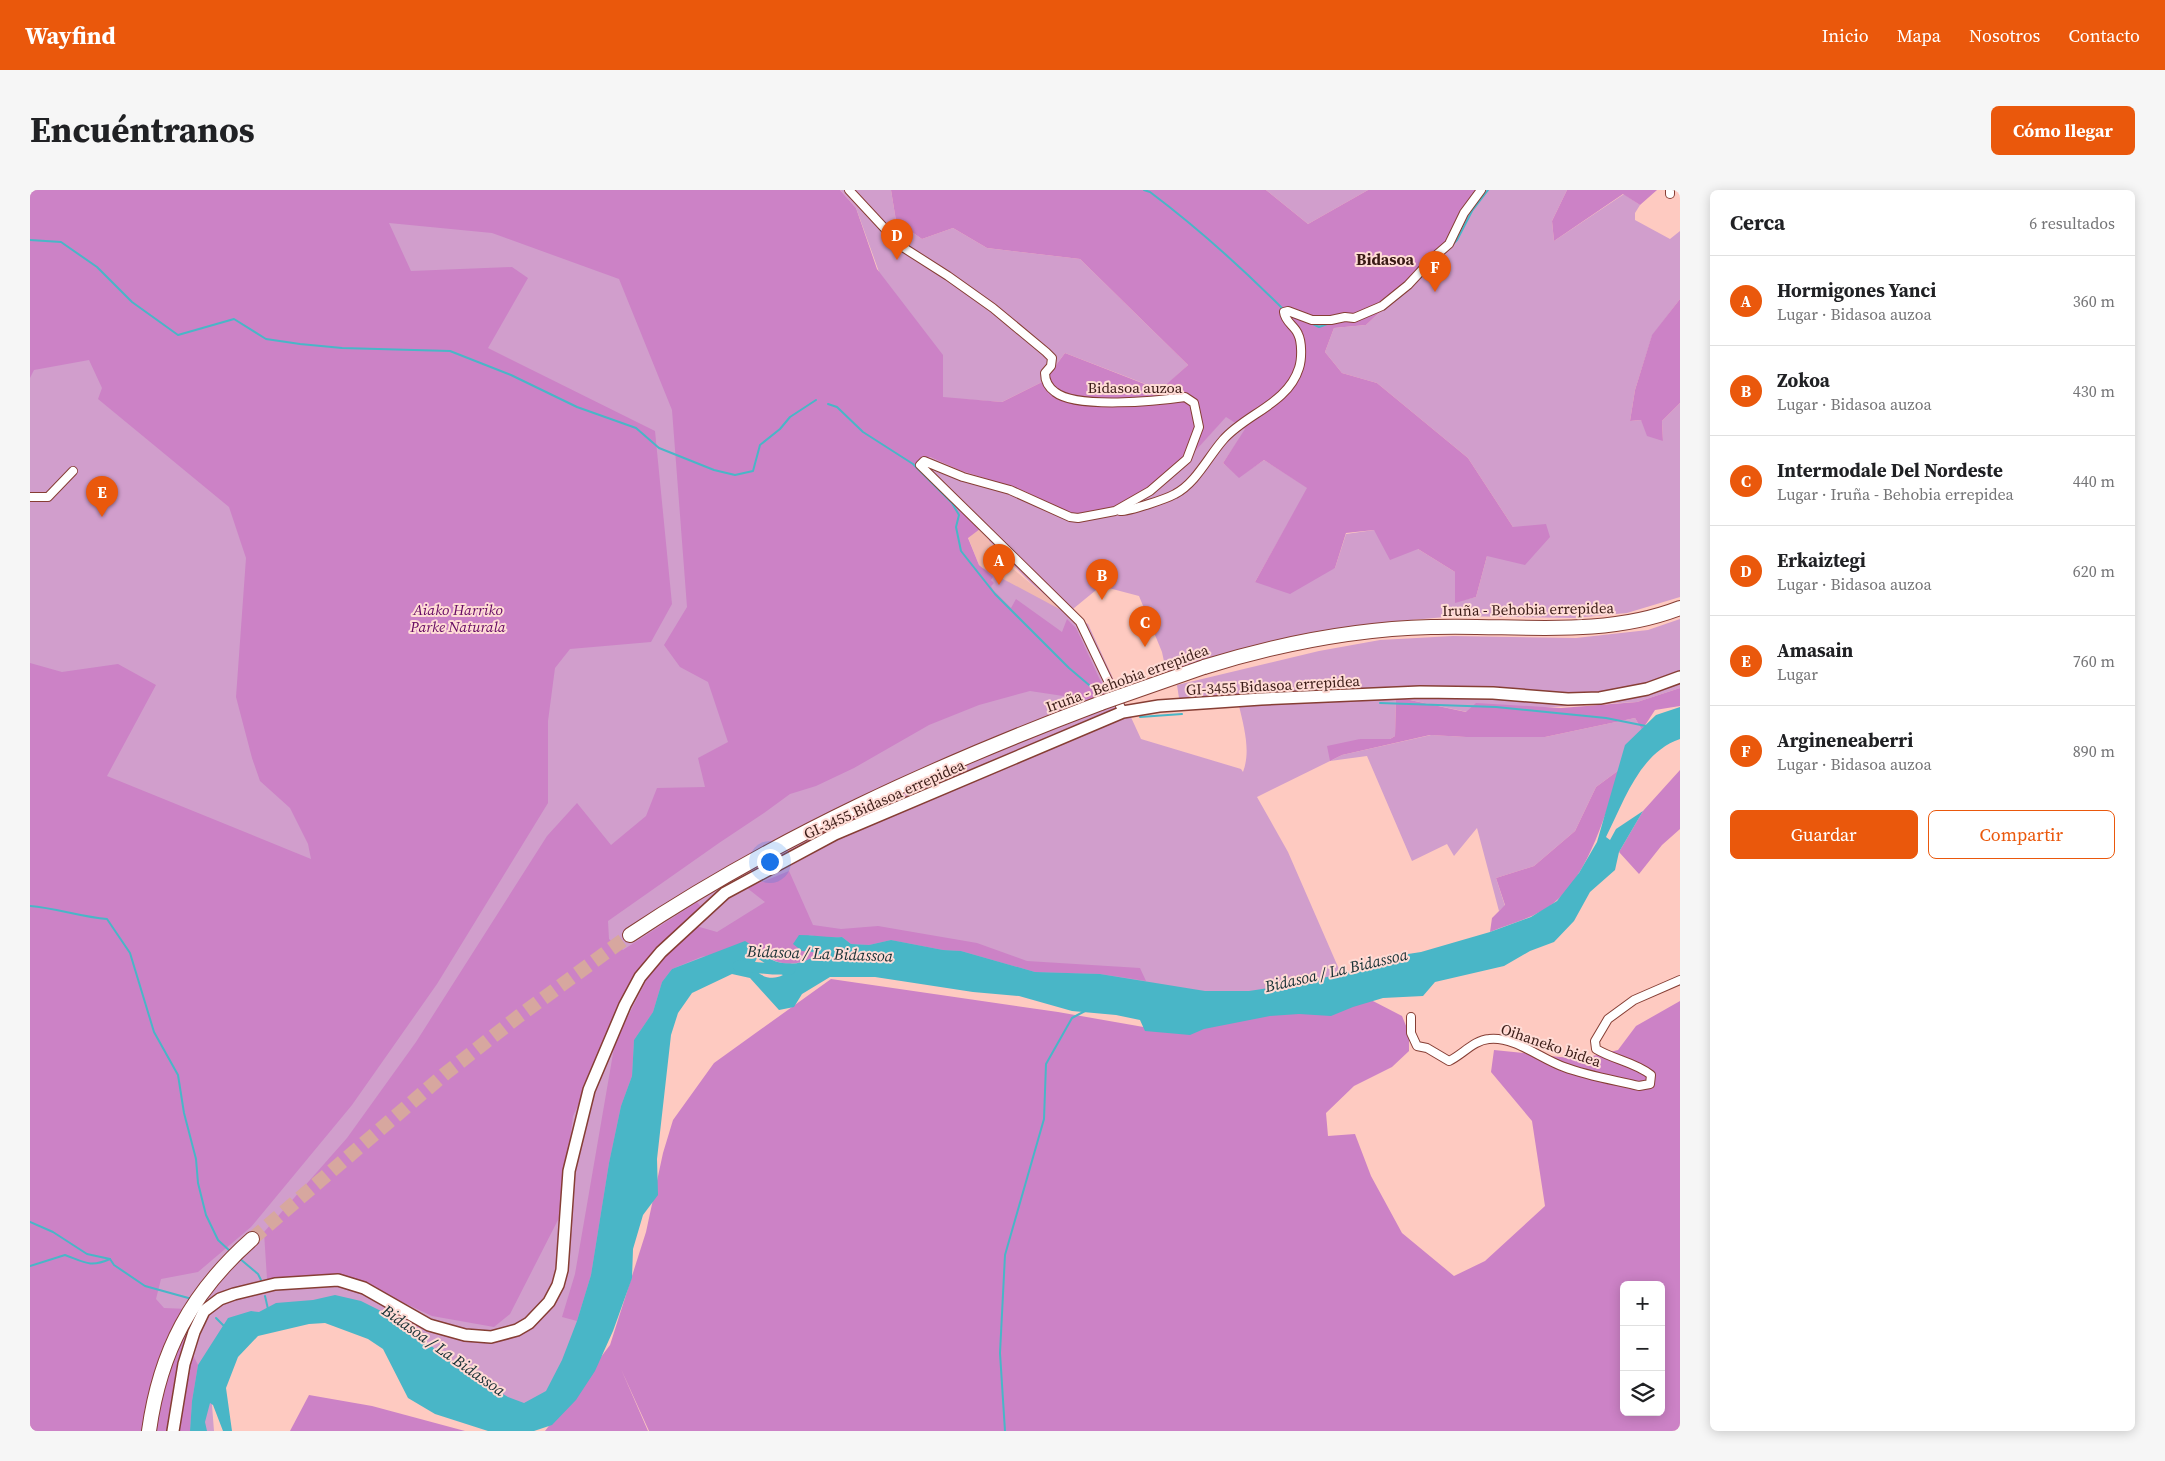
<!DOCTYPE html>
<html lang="es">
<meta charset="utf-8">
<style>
:root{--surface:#fff;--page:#f6f6f6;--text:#202124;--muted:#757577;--line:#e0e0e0;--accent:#ea580c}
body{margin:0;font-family:"Source Serif 4",serif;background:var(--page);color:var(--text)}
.controls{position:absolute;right:15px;bottom:15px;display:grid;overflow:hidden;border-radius:8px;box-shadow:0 2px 12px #0003}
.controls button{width:45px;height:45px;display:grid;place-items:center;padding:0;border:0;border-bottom:1px solid var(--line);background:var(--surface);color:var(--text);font:25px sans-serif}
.you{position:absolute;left:739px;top:671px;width:18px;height:18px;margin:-12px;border:4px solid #fff;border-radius:50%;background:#1a73e8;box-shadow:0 0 0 8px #1a73e833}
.badge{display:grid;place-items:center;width:32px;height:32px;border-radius:50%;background:var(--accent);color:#fff;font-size:16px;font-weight:700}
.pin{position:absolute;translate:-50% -41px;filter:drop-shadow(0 1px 2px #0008)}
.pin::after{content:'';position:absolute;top:26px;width:18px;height:15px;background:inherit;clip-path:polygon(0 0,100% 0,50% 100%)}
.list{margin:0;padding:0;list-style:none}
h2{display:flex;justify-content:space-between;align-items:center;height:65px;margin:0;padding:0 20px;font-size:21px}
h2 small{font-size:16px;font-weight:400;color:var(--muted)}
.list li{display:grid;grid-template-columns:32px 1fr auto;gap:15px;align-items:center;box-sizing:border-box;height:90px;padding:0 20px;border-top:1px solid var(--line)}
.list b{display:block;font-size:19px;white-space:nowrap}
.list p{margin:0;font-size:16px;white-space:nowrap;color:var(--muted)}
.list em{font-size:16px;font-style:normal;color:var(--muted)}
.actions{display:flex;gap:10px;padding:15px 20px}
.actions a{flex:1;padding:11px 0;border:1px solid var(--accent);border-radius:8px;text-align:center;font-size:18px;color:var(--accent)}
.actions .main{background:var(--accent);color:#fff}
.icon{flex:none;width:28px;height:28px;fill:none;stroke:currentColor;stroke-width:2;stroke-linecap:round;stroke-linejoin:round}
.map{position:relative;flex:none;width:1650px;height:1241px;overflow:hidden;border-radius:8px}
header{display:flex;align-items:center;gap:30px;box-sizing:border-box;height:70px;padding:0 25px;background:var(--accent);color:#fff}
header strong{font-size:24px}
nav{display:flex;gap:28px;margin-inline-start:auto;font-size:18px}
.intro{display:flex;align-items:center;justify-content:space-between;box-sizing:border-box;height:120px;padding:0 30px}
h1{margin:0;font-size:35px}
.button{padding:12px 22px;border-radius:8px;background:var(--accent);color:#fff;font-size:18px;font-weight:700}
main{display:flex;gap:30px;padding:0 30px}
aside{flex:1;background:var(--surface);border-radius:8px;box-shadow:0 2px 12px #0003}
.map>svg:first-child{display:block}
.built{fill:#f1b9b1}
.green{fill:#d19ecc}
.forest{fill:#cc82c6;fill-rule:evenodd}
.water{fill:#49b6c7;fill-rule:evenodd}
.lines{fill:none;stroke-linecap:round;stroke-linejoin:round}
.stream{stroke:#49b6c7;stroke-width:2}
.river{stroke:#49b6c7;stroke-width:11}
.highway-tunnel{stroke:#d7a79f;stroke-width:14;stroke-dasharray:14 7;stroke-linecap:butt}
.street-casing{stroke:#863e34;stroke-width:10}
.secondary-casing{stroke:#863e34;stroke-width:14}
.highway-casing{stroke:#863e34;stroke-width:16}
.street{stroke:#fff;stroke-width:8}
.secondary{stroke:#fff;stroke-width:11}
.highway{stroke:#fff;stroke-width:14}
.highway-bridge-casing{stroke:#863e34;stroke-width:16;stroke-linecap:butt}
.highway-bridge{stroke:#fff;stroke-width:14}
.labels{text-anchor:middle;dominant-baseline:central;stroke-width:4;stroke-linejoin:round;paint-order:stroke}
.street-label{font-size:15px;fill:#3a1b16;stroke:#ffdcd6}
.park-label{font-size:15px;font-style:italic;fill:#640762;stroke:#ffdcd6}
.neighbourhood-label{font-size:16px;font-weight:bold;fill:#3a1b16;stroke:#ffdcd6}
.water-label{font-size:16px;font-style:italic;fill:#173034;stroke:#ffdcd6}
</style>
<header>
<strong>Wayfind</strong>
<nav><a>Inicio</a><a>Mapa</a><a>Nosotros</a><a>Contacto</a></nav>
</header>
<div class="intro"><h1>Encuéntranos</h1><a class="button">Cómo llegar</a></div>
<main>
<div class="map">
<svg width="1650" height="1241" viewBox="0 0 1650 1241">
<rect width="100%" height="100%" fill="#fecac1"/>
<!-- built -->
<path class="built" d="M 950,339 L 959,347 L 959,351 L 978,370 L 977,374 L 1038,424 L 963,387 L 949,375 L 938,347 Z"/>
<!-- green -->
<g class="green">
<path d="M 0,0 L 563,0 L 849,82 L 826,18 L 810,0 L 861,0 L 866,31 L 892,49 L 923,38 L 957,58 L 1050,69 L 1158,175 L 1131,200 L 1035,163 L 1014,191 L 972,212 L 928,209 L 864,254 L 947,375 L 1035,422 L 1001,393 L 959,351 L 959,347 L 886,277 L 900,267 L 929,280 L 990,299 L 1043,325 L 1150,278 L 1196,226 L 1216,239 L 1193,273 L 1209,287 L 1234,270 L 1278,298 L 1225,392 L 1305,378 L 1316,344 L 1344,340 L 1388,359 L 1425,382 L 1425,412 L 1446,407 L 1457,366 L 1483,337 L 1438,268 L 1347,193 L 1312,183 L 1295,162 L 1304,138 L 1336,135 L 1420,56 L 1457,0 L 1537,0 L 1522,31 L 1524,51 L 1594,4 L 1610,15 L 1605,23 L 1605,30 L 1640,49 L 1650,41 L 1650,109 L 1622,146 L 1605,200 L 1600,231 L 1611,230 L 1633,251 L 1632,231 L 1650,213 L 1650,407 L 1597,423 L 1544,428 L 1427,426 L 1358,432 L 1259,447 L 1161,477 L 1136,481 L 1132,462 L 1109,406 L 1071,396 L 1038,423 L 1058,434 L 1111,549 L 1211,579 L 1213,582 C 1221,561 1214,537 1209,516 L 1151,521 L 1147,495 L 1289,461 L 1350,450 L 1423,446 L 1546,448 L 1618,440 L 1650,429 L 1650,498 L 1607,512 L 1437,522 L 1366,507 L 1365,546 L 1360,549 L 1330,549 L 1300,571 L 1312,565 L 1401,545 L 1436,547 L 1515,547 L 1605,528 L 1612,540 L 1589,580 L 1566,597 L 1545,641 L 1504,676 L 1466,688 L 1475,716 L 1469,721 L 1447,638 L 1424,666 L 1417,654 L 1382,671 L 1337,566 L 1300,571 L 1227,607 L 1258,662 L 1315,793 L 1261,814 L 705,766 L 645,801 L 581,1090 L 509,1224 L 322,1129 L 235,1135 L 191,1175 L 182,1215 L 184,1241 L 0,1241 Z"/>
<path d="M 1236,0 L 1338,0 L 1278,34 Z"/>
</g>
<!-- forest -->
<g class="forest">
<path d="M 0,0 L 810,0 L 826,18 L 847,79 L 913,165 L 913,207 L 972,212 L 1014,191 L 1035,163 L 1130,200 L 1158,175 L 1050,69 L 957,58 L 923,38 L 892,49 L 866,31 L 861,0 L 1236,0 L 1278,34 L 1338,0 L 1457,0 L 1420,56 L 1336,135 L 1304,138 L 1295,162 L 1312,183 L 1347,193 L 1438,268 L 1483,337 L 1516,334 L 1520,347 L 1495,375 L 1457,366 L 1446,407 L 1425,413 L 1425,382 L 1388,359 L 1360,370 L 1344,340 L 1316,343 L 1305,378 L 1260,404 L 1225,392 L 1277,298 L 1234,270 L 1209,288 L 1193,273 L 1215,239 L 1196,227 L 1150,278 L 1091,315 L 1043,325 L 994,301 L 929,280 L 900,267 L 887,277 L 950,339 L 938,348 L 949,375 L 963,387 L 961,390 L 964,393 L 961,396 L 963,400 L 981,418 L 986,409 L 1032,442 L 1037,429 L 1046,438 L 1077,505 L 1060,510 L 1000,501 L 949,515 L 899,535 L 824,578 L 786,596 L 760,604 L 734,623 L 689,653 L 578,731 L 579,749 L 593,760 L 667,712 L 672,718 L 620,766 L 543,926 L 531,1024 L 480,1124 L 464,1137 L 402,1126 L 317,1086 L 237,1089 L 234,1042 L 317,948 L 386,852 L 517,646 L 547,613 L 581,655 L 616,626 L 627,598 L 675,597 L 668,568 L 698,552 L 678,492 L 650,477 L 634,455 L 657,417 L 642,220 L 589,89 L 462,43 L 359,33 L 381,81 L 482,77 L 498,88 L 458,158 L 625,241 L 642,414 L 621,452 L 540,459 L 525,478 L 518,531 L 518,613 L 407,794 L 322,915 L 221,1037 L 168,1082 L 131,1089 L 126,1109 L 134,1118 L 158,1119 L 163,1130 L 157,1153 L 168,1175 L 162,1211 L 160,1241 L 0,1241 L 0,473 L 32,482 L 88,474 L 126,495 L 77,586 L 281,669 L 278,654 L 260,618 L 230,591 L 222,568 L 206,507 L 216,368 L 199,317 L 68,209 L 72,198 L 59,170 L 4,180 L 0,188 Z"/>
<path d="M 1537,0 L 1627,0 L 1610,15 L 1593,4 L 1524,51 L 1522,31 Z"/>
<path d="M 1650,109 L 1650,213 L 1632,231 L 1633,251 L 1617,246 L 1611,230 L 1600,231 L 1605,200 L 1622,145 Z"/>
<path d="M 1650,498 L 1650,516 L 1625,520 L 1612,540 L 1605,528 L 1515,547 L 1436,547 L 1400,545 L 1312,565 L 1300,571 L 1297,556 L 1330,549 L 1360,549 L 1365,546 L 1366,507 L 1436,522 L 1446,513 L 1531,518 L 1607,512 Z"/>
<path d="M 1589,580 C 1578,619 1558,685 1526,711 C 1508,727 1482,733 1460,742 L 1462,728 L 1475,715 L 1466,688 L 1504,676 L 1545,641 L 1566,597 Z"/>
<path d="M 1650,580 L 1650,639 L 1632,655 L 1609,684 L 1589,662 L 1613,621 Z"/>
<path d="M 759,681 L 783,735 L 811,739 L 848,736 L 947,753 L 997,771 L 1110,778 L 1116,791 L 1070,784 L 1005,782 L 931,761 L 913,760 L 861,750 L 839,755 L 821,754 L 812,747 L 795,748 L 779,745 L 772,761 L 783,762 L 787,765 C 765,779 742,776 725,756 L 671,767 L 642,779 L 632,792 L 623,822 L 604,850 L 602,886 L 591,916 L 579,973 L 561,1085 L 547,1131 L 532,1127 L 545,1084 L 585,852 L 622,779 L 666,736 L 687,742 L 735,712 L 717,698 Z"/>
<path d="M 801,789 L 1028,822 L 1142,842 L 1232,823 L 1341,810 L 1372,826 L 1379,843 L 1379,861 L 1362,877 L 1324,896 L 1296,923 L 1298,946 L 1325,944 L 1341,986 L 1372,1043 L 1424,1086 L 1455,1071 L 1515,1016 L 1502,931 L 1461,882 L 1464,860 L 1550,869 L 1588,860 L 1606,836 L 1650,811 L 1650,1241 L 619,1241 L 591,1179 L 618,1241 L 515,1241 L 580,1155 L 616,1042 L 633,963 L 643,930 L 684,873 ZM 1594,1095 L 1631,1095 L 1631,1222 L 1594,1222 Z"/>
<path d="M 279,1205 L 342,1216 L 435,1241 L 260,1241 Z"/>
</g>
<!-- water -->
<path class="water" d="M 1650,517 L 1650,549 C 1609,563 1594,612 1576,647 L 1580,650 L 1586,639 L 1613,621 L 1589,662 L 1585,680 L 1560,702 L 1544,731 L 1524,752 L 1500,761 L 1474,776 L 1405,792 L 1393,806 L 1353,808 L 1323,817 L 1301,826 L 1269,824 L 1240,826 L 1174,839 L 1160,845 L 1115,841 L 1110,830 L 1086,825 L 1042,821 L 989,806 L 943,802 L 845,787 L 800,787 L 772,804 L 764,817 L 749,820 L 720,788 L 702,784 L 662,803 L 648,823 L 641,845 L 627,969 L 628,1005 L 613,1025 L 603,1059 L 602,1088 L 583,1141 L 565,1181 L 546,1210 L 522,1235 L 504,1241 L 458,1241 L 405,1224 L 378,1208 L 353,1159 L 338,1149 L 295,1133 L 279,1134 L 228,1146 L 208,1167 L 196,1198 L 202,1241 L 193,1241 L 183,1215 L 180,1213 L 175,1232 L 177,1241 L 160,1241 L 162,1211 L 168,1175 L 198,1128 L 221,1121 L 229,1122 L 246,1113 L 283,1110 L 305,1105 L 331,1111 L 357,1124 L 441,1185 L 478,1207 L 494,1213 L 516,1201 L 532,1170 L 547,1131 L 561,1085 L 579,973 L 591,916 L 602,886 L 604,850 L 623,822 L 632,792 L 642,779 L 715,751 C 722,755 725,758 731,763 C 747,777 770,777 786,765 L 783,762 L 772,761 L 763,754 L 769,745 C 784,745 797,748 812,747 L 821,754 L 839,755 L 861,750 L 913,760 L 931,761 L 1005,782 L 1070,784 L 1175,801 L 1219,801 L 1270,793 L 1315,783 L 1365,766 L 1391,762 L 1460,742 L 1501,727 L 1527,711 L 1549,683 L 1567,652 L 1595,555 L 1626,525 ZM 727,768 L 753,785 C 742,791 729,787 723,776 Z"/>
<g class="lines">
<!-- stream -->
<g class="stream">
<path d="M 1114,0 L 1120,2 C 1168,38 1212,78 1254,120"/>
<path d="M 0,50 L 31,52 L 67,77 L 102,112 L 148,145 L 204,129 L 236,149 L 270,154 L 312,158 L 420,161 L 481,185 L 547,217 L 606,238 L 629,258 L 684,280 L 705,285 L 723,281 L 730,255 L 750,239 L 760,227 L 786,210"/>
<path d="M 1395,82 L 1427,50 L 1442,21 L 1458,0"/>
<path d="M 1368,108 L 1387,91"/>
<path d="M 1281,133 L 1289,137 L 1300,133"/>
<path d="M 798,214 L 807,217 L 833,242 L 883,274 L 922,313 L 929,325 L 926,337 L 931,361 L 965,404 L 1039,478 L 1072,506"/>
<path d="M 1350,513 L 1466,517 L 1576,528 L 1616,536"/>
<path d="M 1110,527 L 1152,524"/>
<path d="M 0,716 C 26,718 51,727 77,729 L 100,763 L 124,842 L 148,885 L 154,923 L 166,969 L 168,993 L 176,1025 L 188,1050 L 201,1062"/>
<path d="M 0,1032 L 23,1042 L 57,1064 L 80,1069 L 84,1075 L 115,1096 L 162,1109"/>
<path d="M 209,1068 L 228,1084 L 231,1090"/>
<path d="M 0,1076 L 35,1065 C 54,1072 60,1078 80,1069"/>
<path d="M 235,1106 L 238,1119"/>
<path d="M 186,1128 L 195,1137"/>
<path d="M 975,1241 L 970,1163 L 975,1065 L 1014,929 L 1016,874 L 1042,828 L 1055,821"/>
</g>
<!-- river -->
<path class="river" d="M 708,776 L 743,779 L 760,779"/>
<!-- highway-tunnel -->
<path class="highway-tunnel" d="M 222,1049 L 416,883 L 489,826 L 600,745"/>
<defs>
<g id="street">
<path d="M 819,0 L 871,56 L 918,86 L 963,118 L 1016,162 L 1022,168 L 1021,176 L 1015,183 C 1015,191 1018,197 1025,202 C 1046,219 1128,211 1155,207 L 1164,213 L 1169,237 L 1157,269 L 1120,301 L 1085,321 L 1048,328 L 1040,327 L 980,300 L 933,287 L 894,271 L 890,275 L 1050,432 L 1093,522"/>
<path d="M 1640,4 L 1640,0"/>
<path d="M 0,307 L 18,307 L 43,281"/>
<path d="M 1090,321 C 1100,321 1136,309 1145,304 C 1166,293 1178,267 1193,250 C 1215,224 1258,214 1269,178 C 1272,169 1272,152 1268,144 C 1265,136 1255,132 1254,122 L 1258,121 L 1282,130 L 1301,130 L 1315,127 L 1324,128 L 1352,116 L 1378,95 L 1404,67 L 1419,54 L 1434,23 L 1451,0"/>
<path d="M 1381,827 L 1381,843 L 1387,856 L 1397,858 L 1419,871 C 1432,865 1444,850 1459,849 C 1484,846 1511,869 1534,877 C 1558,886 1584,890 1609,896 L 1620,894 L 1621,885 C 1605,872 1584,870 1566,859 L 1565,851 L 1578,829 L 1604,810 L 1650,790"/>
</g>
<path id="secondary" d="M 143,1241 L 154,1174 L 164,1142 L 174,1121 L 190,1109 L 204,1104 L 245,1094 L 308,1090 L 334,1098 L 399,1135 L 435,1145 L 461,1147 L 487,1140 L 499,1133 L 519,1112 L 528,1095 L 532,1080 L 539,981 L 559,900 L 595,815 L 610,787 L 631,762 L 695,703 L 805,644 L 1093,522 L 1129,516 L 1231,509 L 1390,502 L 1463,503 L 1538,509 L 1570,508 L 1617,499 L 1650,487"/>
<g id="highway">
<path d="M 1174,477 C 1248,454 1323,439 1401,437 C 1485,434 1570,449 1650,418"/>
<path d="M 600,745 C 747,647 907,575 1071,513"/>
<path d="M 119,1241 C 130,1161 161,1103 222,1049"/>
</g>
</defs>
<!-- street casing -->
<use href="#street" class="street-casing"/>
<!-- secondary casing -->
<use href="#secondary" class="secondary-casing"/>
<!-- highway casing -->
<use href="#highway" class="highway-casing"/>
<!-- street -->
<use href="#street" class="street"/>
<!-- secondary -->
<use href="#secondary" class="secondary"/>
<!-- highway -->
<use href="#highway" class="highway"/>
<defs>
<path id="highway-bridge" d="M 1071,513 L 1174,477"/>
</defs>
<!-- highway-bridge casing -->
<use href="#highway-bridge" class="highway-bridge-casing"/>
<!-- highway-bridge -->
<use href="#highway-bridge" class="highway-bridge"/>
</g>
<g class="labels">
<!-- street labels -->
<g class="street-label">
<text x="1105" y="197">Bidasoa auzoa</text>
<text transform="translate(1498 419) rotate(-1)">Iruña - Behobia errepidea</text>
<text transform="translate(1097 488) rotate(-20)">Iruña - Behobia errepidea</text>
<text transform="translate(1243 495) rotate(-3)">GI-3455 Bidasoa errepidea</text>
<text transform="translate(854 609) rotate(-24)">GI-3455 Bidasoa errepidea</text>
<text transform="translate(1521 855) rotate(19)">Oihaneko bidea</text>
</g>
<!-- park labels -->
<g class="park-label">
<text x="428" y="419">Aiako Harriko<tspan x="428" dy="17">Parke Naturala</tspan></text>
</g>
<!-- neighbourhood labels -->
<g class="neighbourhood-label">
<text x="1355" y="69">Bidasoa</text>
</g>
<!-- water labels -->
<g class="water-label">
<text transform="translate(790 763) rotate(2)">Bidasoa / La Bidassoa</text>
<text transform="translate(1306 780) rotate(-13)">Bidasoa / La Bidassoa</text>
<text transform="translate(414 1160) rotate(35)">Bidasoa / La Bidassoa</text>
</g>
</g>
</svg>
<div class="controls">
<button>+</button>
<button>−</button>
<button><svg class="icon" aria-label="layers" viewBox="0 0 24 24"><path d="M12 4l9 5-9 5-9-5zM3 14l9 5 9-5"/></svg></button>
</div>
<div class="you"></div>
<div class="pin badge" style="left:969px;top:395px">A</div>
<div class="pin badge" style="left:1072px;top:410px">B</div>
<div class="pin badge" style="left:1115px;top:457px">C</div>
<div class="pin badge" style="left:867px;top:70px">D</div>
<div class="pin badge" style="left:72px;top:327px">E</div>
<div class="pin badge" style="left:1405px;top:102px">F</div>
</div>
<aside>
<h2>Cerca<small>6 resultados</small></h2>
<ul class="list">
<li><span class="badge">A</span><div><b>Hormigones Yanci</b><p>Lugar · Bidasoa auzoa</p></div><em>360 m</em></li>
<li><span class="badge">B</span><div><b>Zokoa</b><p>Lugar · Bidasoa auzoa</p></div><em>430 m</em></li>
<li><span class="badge">C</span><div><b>Intermodale Del Nordeste</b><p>Lugar · Iruña - Behobia errepidea</p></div><em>440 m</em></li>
<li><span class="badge">D</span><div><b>Erkaiztegi</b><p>Lugar · Bidasoa auzoa</p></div><em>620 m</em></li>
<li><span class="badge">E</span><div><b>Amasain</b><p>Lugar</p></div><em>760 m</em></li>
<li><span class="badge">F</span><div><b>Argineneaberri</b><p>Lugar · Bidasoa auzoa</p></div><em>890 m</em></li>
</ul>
<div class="actions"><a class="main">Guardar</a><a>Compartir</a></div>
</aside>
</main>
